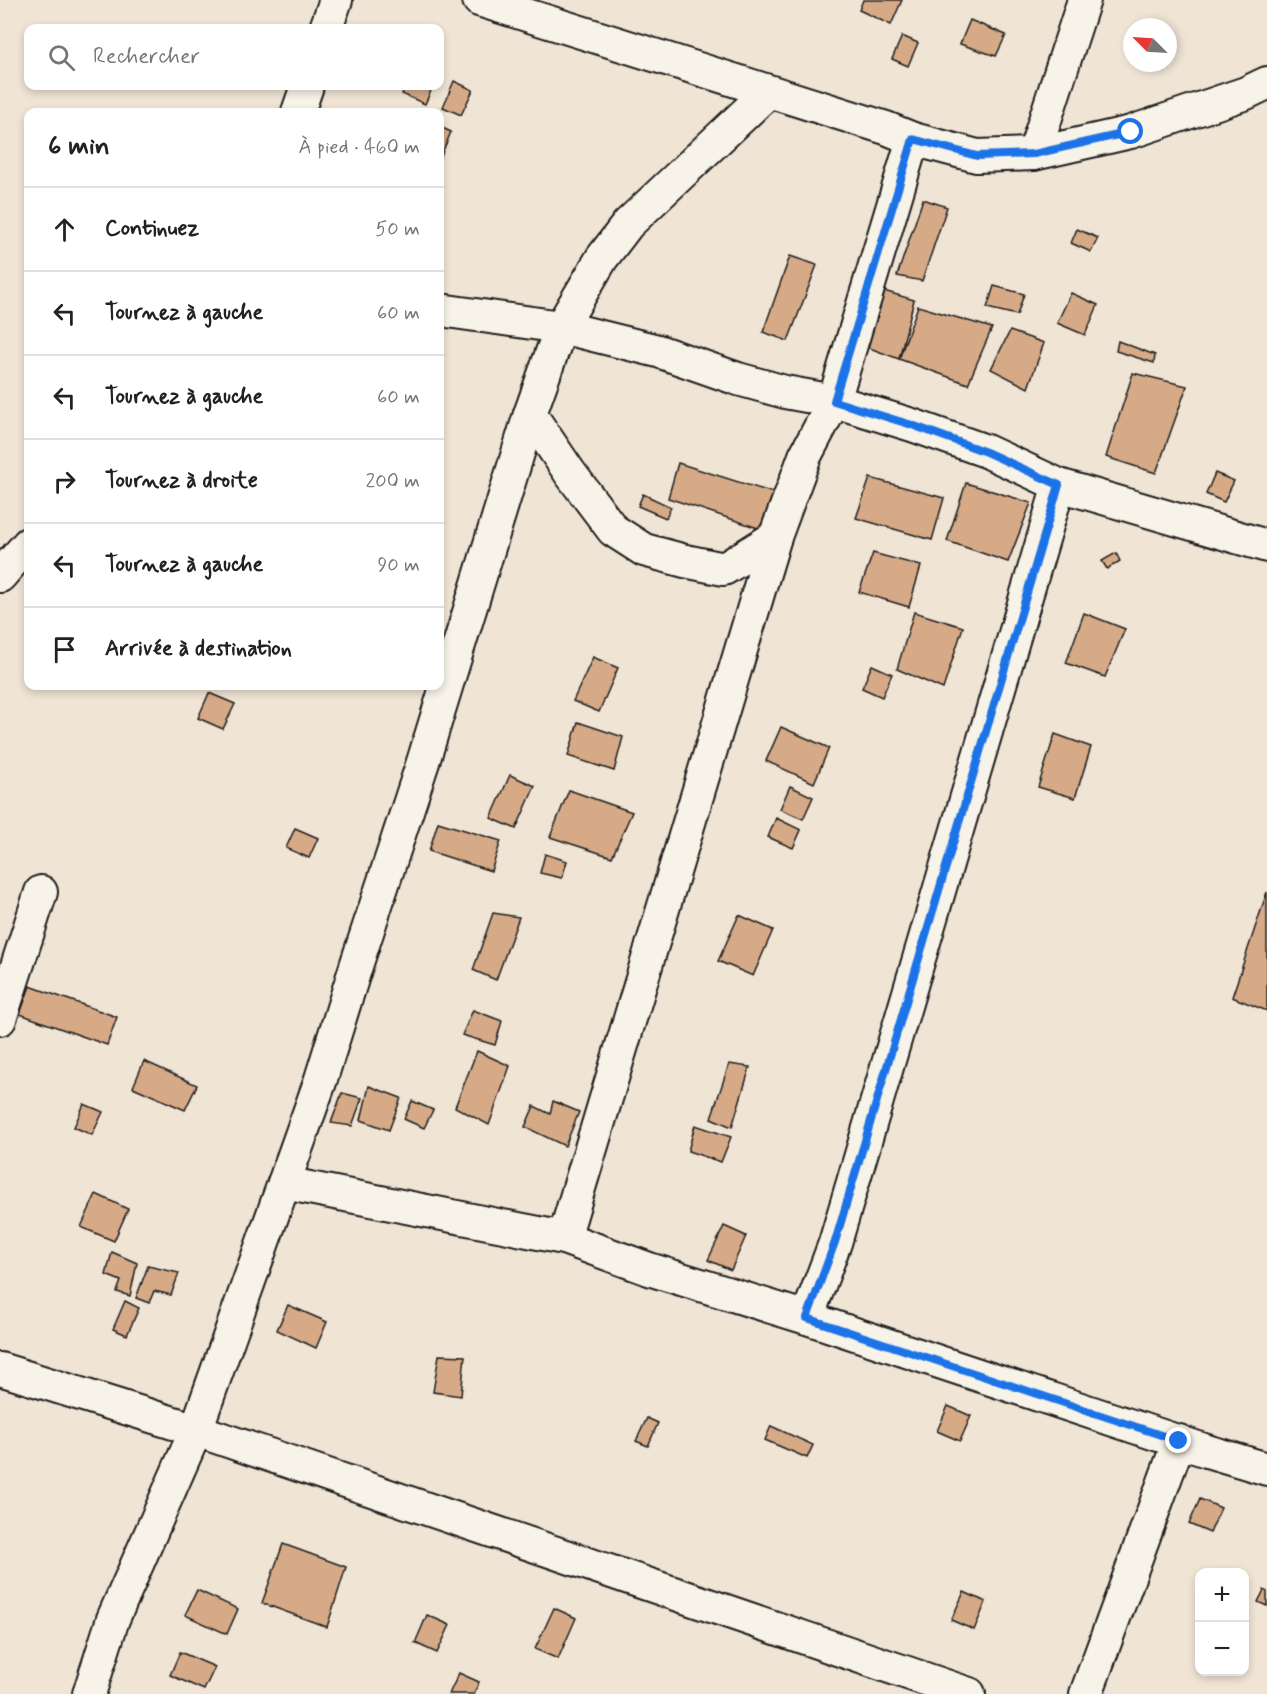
<!DOCTYPE html>
<html lang="fr">
<meta charset="utf-8">
<style>
:root{--surface:#fff;--page:#f2f2f2;--text:#222;--muted:#767676;--line:#e0e0e0}
body{margin:0;font-family:Mynerve,sans-serif;background:var(--page);color:var(--text)}
.controls{position:absolute;right:18px;bottom:18px;display:grid;overflow:hidden;border-radius:12px;box-shadow:0 3px 9px #0003}
.controls button{width:54px;height:54px;display:grid;place-items:center;padding:0;border:0;border-bottom:2px solid var(--line);background:var(--surface);color:var(--text);font:30px sans-serif}
.compass{position:absolute;left:1123px;top:18px;width:54px;height:54px;border-radius:50%;background:var(--surface);box-shadow:0 3px 9px #0003;rotate:294deg}
.stop{position:absolute;width:18px;height:18px;margin:-14px;border:4px solid #1a73e8;border-radius:50%;background:#fff}
.stop.end{background:#1a73e8;border-color:#fff;box-shadow:0 2px 6px #0008}
.list{margin:0;padding:0;list-style:none}
h2{display:flex;justify-content:space-between;align-items:center;height:78px;margin:0;padding:0 24px;font-size:26px}
h2 small{font-size:20px;font-weight:400;color:var(--muted)}
.list li{display:grid;grid-template-columns:39px 1fr auto;gap:18px;align-items:center;box-sizing:border-box;height:84px;padding:0 24px;border-top:2px solid var(--line)}
.list b{display:block;font-size:22px;white-space:nowrap}
.list em{font-size:20px;font-style:normal;color:var(--muted)}
.icon{flex:none;width:33px;height:33px;fill:none;stroke:currentColor;stroke-width:2;stroke-linecap:round;stroke-linejoin:round}
.map{position:relative;flex:none;width:1267px;height:1694px;overflow:hidden}
.search{position:absolute;background:var(--surface);box-shadow:0 3px 9px #0003;left:24px;top:24px;width:420px;height:66px;display:flex;align-items:center;gap:15px;box-sizing:border-box;padding:0 21px;border-radius:12px;color:var(--muted);font-size:22px}
.panel{position:absolute;background:var(--surface);box-shadow:0 3px 9px #0003;left:24px;top:108px;width:420px;height:582px;border-radius:12px}
.map>svg:first-child{display:block}
.building{fill:#d6aa87;stroke:#1c1c1c;stroke-width:1.5}
.lines{fill:none;stroke-linecap:round;stroke-linejoin:round}
.minor-casing{stroke:#1c1c1c;stroke-width:36}
.minor{stroke:#f7f3e8;stroke-width:32}
.route{stroke:#1a73e8;stroke-width:8}
</style>
<div class="map">
<svg width="1267" height="1694" viewBox="0 0 1267 1694">
<rect width="100%" height="100%" fill="#f0e4d5"/>
<filter id="ink" filterUnits="userSpaceOnUse"><feTurbulence type="fractalNoise" baseFrequency=".0167" numOctaves="2"/><feDisplacementMap in="SourceGraphic" scale="12" xChannelSelector="R" yChannelSelector="G"/><feConvolveMatrix kernelMatrix="1 2 1 2 8 2 1 2 1" color-interpolation-filters="sRGB"/></filter>
<g filter="url(#ink)">
<!-- building -->
<g class="building">
<path d="M 863,0 L 902,0 L 891,25 L 859,10 Z"/>
<path d="M 970,20 L 1006,35 L 996,56 L 960,44 Z"/>
<path d="M 902,36 L 918,43 L 908,66 L 892,59 Z"/>
<path d="M 454,81 L 473,90 L 461,115 L 443,107 Z"/>
<path d="M 406,86 L 433,86 L 425,104 L 402,94 Z"/>
<path d="M 440,127 L 451,132 L 440,158 Z"/>
<path d="M 923,199 L 947,207 L 922,281 L 897,276 Z"/>
<path d="M 1077,229 L 1098,238 L 1091,252 L 1071,243 Z"/>
<path d="M 790,256 L 817,265 L 788,341 L 763,332 Z"/>
<path d="M 854,282 L 914,300 L 899,359 L 840,337 Z"/>
<path d="M 994,286 L 1024,294 L 1017,315 L 987,308 Z"/>
<path d="M 1071,293 L 1098,305 L 1085,335 L 1057,323 Z"/>
<path d="M 918,306 L 992,328 L 968,384 L 899,359 Z"/>
<path d="M 1010,331 L 1044,343 L 1028,388 L 991,369 Z"/>
<path d="M 1118,341 L 1155,355 L 1154,363 L 1116,351 Z"/>
<path d="M 1133,373 L 1187,386 L 1156,473 L 1106,457 Z"/>
<path d="M 678,463 L 780,495 L 767,531 L 668,498 Z"/>
<path d="M 1215,473 L 1234,481 L 1224,502 L 1206,494 Z"/>
<path d="M 870,478 L 944,498 L 932,540 L 856,518 Z"/>
<path d="M 966,483 L 1031,503 L 1008,562 L 947,541 Z"/>
<path d="M 643,494 L 671,507 L 666,518 L 638,506 Z"/>
<path d="M 873,553 L 921,566 L 909,607 L 859,592 Z"/>
<path d="M 1116,553 L 1120,561 L 1107,569 L 1102,561 Z"/>
<path d="M 914,612 L 963,627 L 943,689 L 897,669 Z"/>
<path d="M 1084,613 L 1125,629 L 1105,677 L 1066,663 Z"/>
<path d="M 593,657 L 618,668 L 599,712 L 573,701 Z"/>
<path d="M 872,665 L 892,674 L 882,697 L 862,688 Z"/>
<path d="M 209,693 L 235,704 L 223,729 L 198,718 Z"/>
<path d="M 578,722 L 623,737 L 614,771 L 568,756 Z"/>
<path d="M 781,727 L 829,748 L 814,783 L 766,761 Z"/>
<path d="M 1055,734 L 1091,747 L 1075,798 L 1038,787 Z"/>
<path d="M 510,775 L 535,786 L 516,829 L 491,818 Z"/>
<path d="M 790,786 L 813,797 L 803,819 L 780,809 Z"/>
<path d="M 569,790 L 632,812 L 612,857 L 550,837 Z"/>
<path d="M 776,818 L 801,830 L 793,848 L 768,837 Z"/>
<path d="M 438,822 L 501,841 L 491,871 L 429,851 Z"/>
<path d="M 295,828 L 318,838 L 309,858 L 286,848 Z"/>
<path d="M 545,854 L 567,861 L 562,878 L 540,873 Z"/>
<path d="M 1267,892 L 1267,1011 L 1232,997 Z"/>
<path d="M 493,913 L 519,917 L 496,980 L 473,970 Z"/>
<path d="M 739,915 L 773,930 L 753,976 L 718,961 Z"/>
<path d="M 30,986 L 117,1017 L 107,1045 L 20,1014 Z"/>
<path d="M 473,1010 L 502,1021 L 495,1045 L 462,1035 Z"/>
<path d="M 477,1051 L 510,1066 L 489,1125 L 455,1107 Z"/>
<path d="M 144,1061 L 197,1085 L 185,1110 L 133,1087 Z"/>
<path d="M 729,1064 L 750,1067 L 732,1127 L 711,1118 Z"/>
<path d="M 369,1086 L 401,1098 L 389,1130 L 361,1120 Z"/>
<path d="M 342,1093 L 362,1098 L 352,1126 L 331,1123 Z"/>
<path d="M 412,1101 L 433,1110 L 424,1128 L 404,1119 Z"/>
<path d="M 553,1101 L 579,1112 L 565,1146 L 525,1127 L 534,1106 L 550,1114 Z"/>
<path d="M 84,1104 L 103,1112 L 92,1135 L 74,1127 Z"/>
<path d="M 695,1125 L 731,1137 L 721,1162 L 688,1151 Z"/>
<path d="M 96,1194 L 128,1209 L 114,1241 L 81,1227 Z"/>
<path d="M 724,1226 L 746,1236 L 731,1270 L 708,1260 Z"/>
<path d="M 112,1252 L 137,1263 L 130,1296 L 117,1292 L 121,1281 L 106,1275 Z"/>
<path d="M 148,1266 L 179,1273 L 171,1295 L 154,1291 L 149,1303 L 136,1298 Z"/>
<path d="M 125,1301 L 139,1308 L 127,1335 L 113,1329 Z"/>
<path d="M 288,1305 L 327,1322 L 316,1348 L 277,1330 Z"/>
<path d="M 439,1355 L 465,1356 L 461,1396 L 433,1392 Z"/>
<path d="M 948,1406 L 971,1416 L 960,1441 L 937,1431 Z"/>
<path d="M 647,1418 L 658,1423 L 648,1446 L 636,1441 Z"/>
<path d="M 771,1426 L 813,1445 L 807,1458 L 765,1440 Z"/>
<path d="M 1200,1499 L 1221,1508 L 1210,1533 L 1189,1524 Z"/>
<path d="M 283,1544 L 346,1567 L 327,1627 L 262,1603 Z"/>
<path d="M 197,1590 L 238,1609 L 227,1634 L 185,1615 Z"/>
<path d="M 1264,1590 L 1267,1592 L 1267,1606 L 1258,1602 Z"/>
<path d="M 964,1592 L 986,1602 L 974,1630 L 951,1620 Z"/>
<path d="M 554,1608 L 576,1618 L 558,1659 L 535,1649 Z"/>
<path d="M 427,1615 L 450,1625 L 437,1653 L 415,1643 Z"/>
<path d="M 180,1652 L 215,1667 L 204,1690 L 170,1675 Z"/>
<path d="M 459,1673 L 479,1682 L 474,1694 L 449,1694 Z"/>
</g>
<g class="lines">
<defs>
<g id="minor">
<path d="M 479,0 L 886,128 L 913,139 L 977,156 L 1034,154 L 1131,132 L 1246,93 L 1267,83"/>
<path d="M 326,28 L 336,0"/>
<path d="M 298,112 L 307,86"/>
<path d="M 1034,154 L 1084,0"/>
<path d="M 440,310 L 561,327 L 658,351 L 738,379 L 785,392 L 834,401 L 912,425 L 986,451 L 1059,485 L 1267,546"/>
<path d="M 530,414 L 570,473 L 613,530 L 644,550 L 685,561 L 724,569 L 775,537"/>
<path d="M 0,576 L 28,544"/>
<path d="M 0,1019 L 41,892"/>
<path d="M 284,1183 L 564,1238 L 649,1269 L 807,1318 L 1207,1451 L 1267,1469"/>
<path d="M 564,1238 L 775,537 L 805,456 L 834,401 L 913,139"/>
<path d="M 807,1318 L 835,1243 L 1059,485"/>
<path d="M 0,1369 L 196,1430 L 969,1694"/>
<path d="M 89,1694 L 113,1619 L 196,1430 L 320,1082 L 357,963 L 423,762 L 530,414 L 561,327 L 602,258 L 628,224 L 768,92"/>
<path d="M 1086,1694 L 1179,1441"/>
</g>
</defs>
<!-- minor casing -->
<use href="#minor" class="minor-casing"/>
<!-- minor -->
<use href="#minor" class="minor"/>
</g>
</g>
<g class="lines" filter="url(#ink)">
<!-- route -->
<path class="route" d="M 1131,132 L 1034,154 L 977,156 L 913,139 L 834,401 L 912,425 L 986,452 L 1059,485 L 835,1242 L 807,1318 L 1179,1441"/>
</g>
</svg>
<div class="controls">
<button>+</button>
<button>−</button>
</div>
<svg class="compass" viewBox="-18 -18 36 36"><path d="M0-13l5 13h-10z" fill="#e53935"/><path d="M0 13l5-13h-10z" fill="#767676"/></svg>
<div class="stop" style="left:1131px;top:132px"></div>
<div class="stop end" style="left:1179px;top:1441px"></div>
<div class="search"><svg class="icon" aria-label="search" viewBox="0 0 24 24"><circle cx="10" cy="10" r="6"/><path d="M15 15l6 6"/></svg>Rechercher</div>
<section class="panel">
<h2>6 min<small>À pied · 460 m</small></h2>
<ul class="list">
<li><svg class="icon" aria-label="ahead" viewBox="0 0 24 24"><path d="M12 20V5M6 11l6-6 6 6"/></svg><div><b>Continuez</b></div><em>50 m</em></li>
<li><svg class="icon" aria-label="left" viewBox="0 0 24 24"><path d="M17 20v-9H6M10 6l-5 5 5 5"/></svg><div><b>Tournez à gauche</b></div><em>60 m</em></li>
<li><svg class="icon" aria-label="left" viewBox="0 0 24 24"><path d="M17 20v-9H6M10 6l-5 5 5 5"/></svg><div><b>Tournez à gauche</b></div><em>60 m</em></li>
<li><svg class="icon" aria-label="right" viewBox="0 0 24 24"><path d="M7 20v-9h11M14 6l5 5-5 5"/></svg><div><b>Tournez à droite</b></div><em>200 m</em></li>
<li><svg class="icon" aria-label="left" viewBox="0 0 24 24"><path d="M17 20v-9H6M10 6l-5 5 5 5"/></svg><div><b>Tournez à gauche</b></div><em>90 m</em></li>
<li><svg class="icon" aria-label="arrive" viewBox="0 0 24 24"><path d="M6 21V4h12l-3 4 3 4H6"/></svg><div><b>Arrivée à destination</b></div></li>
</ul>
</section>
</div>
